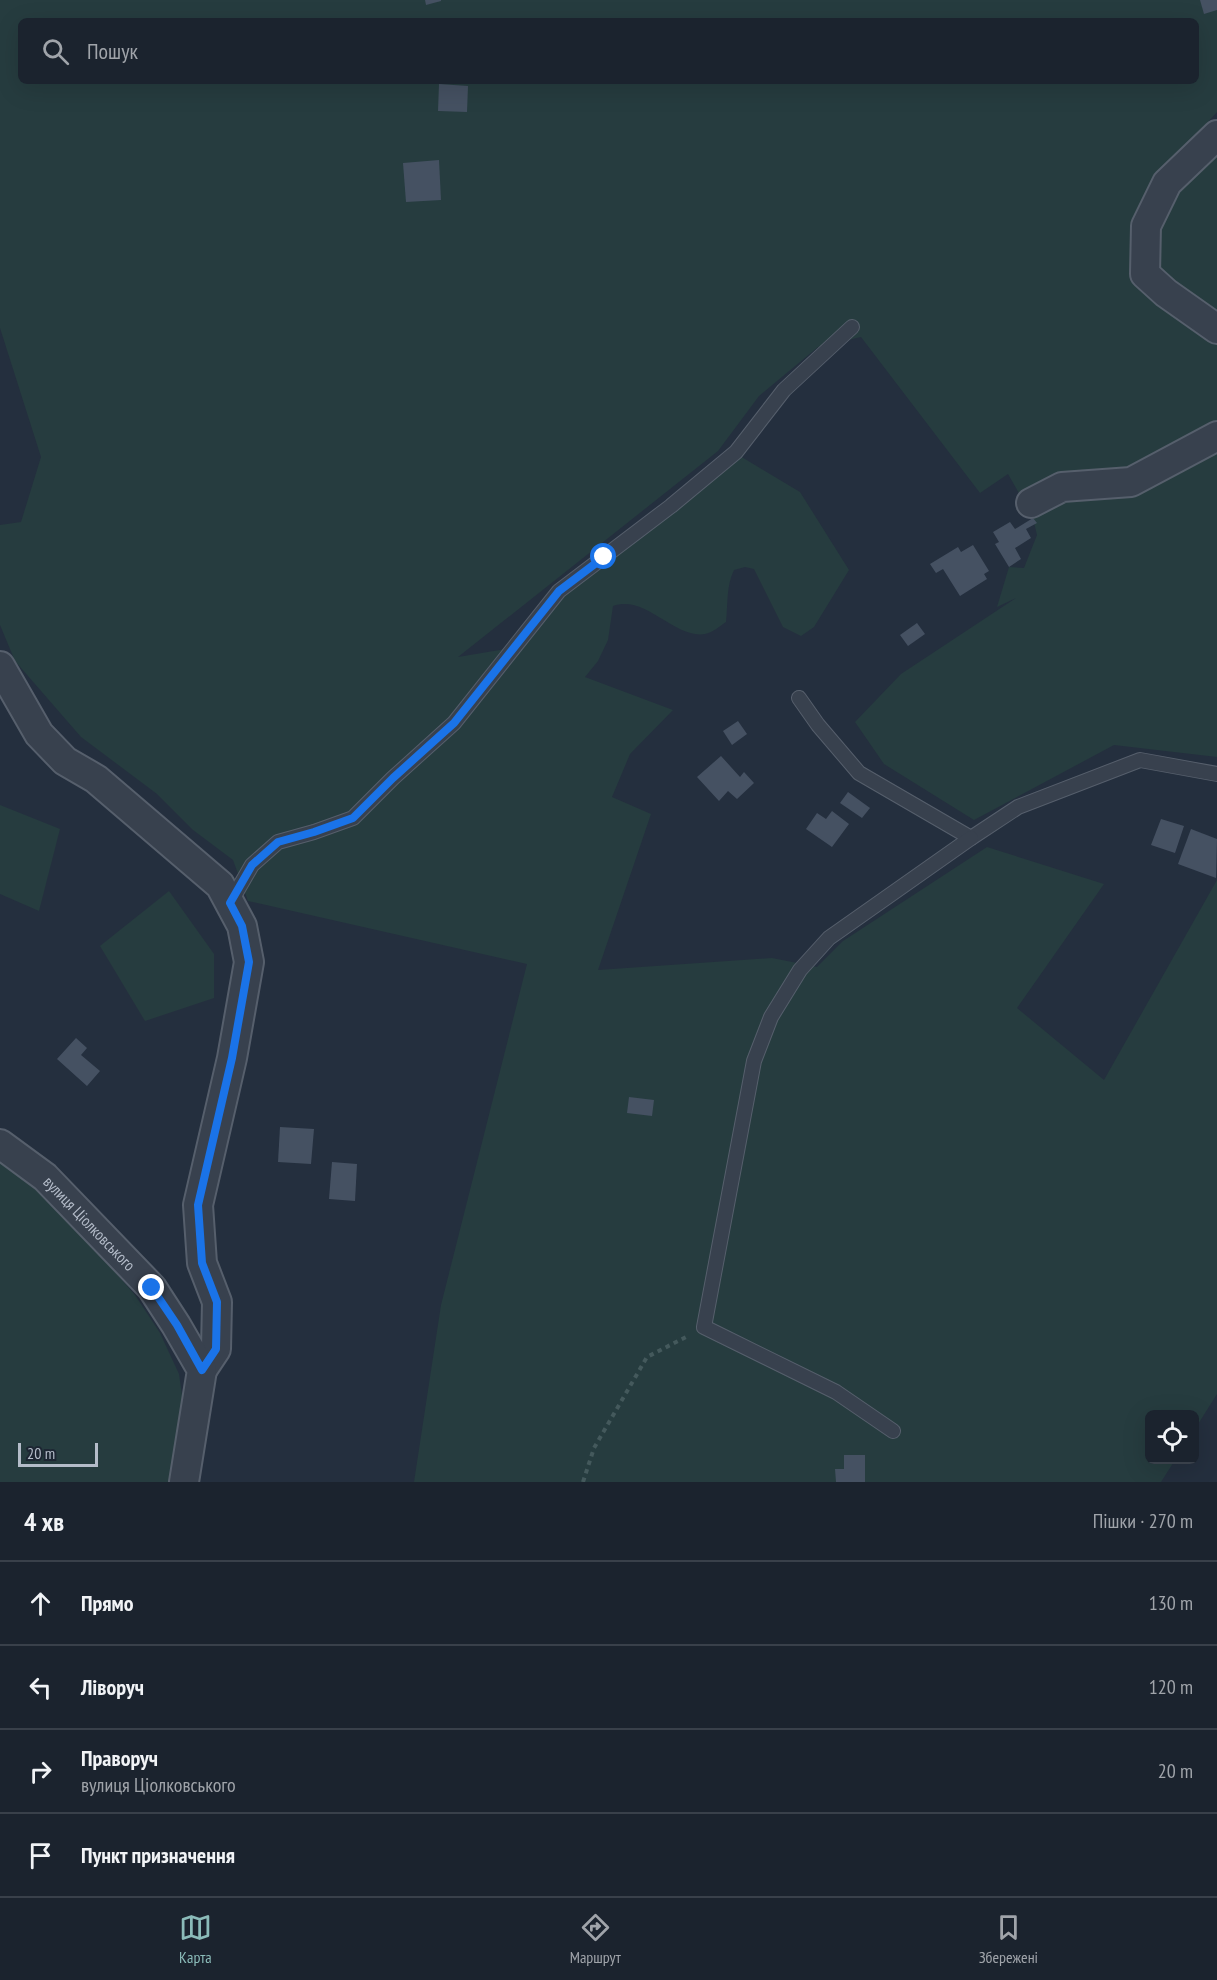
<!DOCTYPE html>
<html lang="uk">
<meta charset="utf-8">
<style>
:root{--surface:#1b232e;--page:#242b36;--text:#f1f3f6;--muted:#a0a4aa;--line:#39404a;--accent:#8bbbb9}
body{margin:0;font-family:"PT Sans Narrow",sans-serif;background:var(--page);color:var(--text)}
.controls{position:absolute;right:18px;bottom:18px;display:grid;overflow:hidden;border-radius:9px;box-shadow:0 6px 24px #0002}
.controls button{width:54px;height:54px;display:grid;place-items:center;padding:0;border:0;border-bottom:2px solid var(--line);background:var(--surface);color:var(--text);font:30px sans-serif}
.scale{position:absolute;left:18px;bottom:15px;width:80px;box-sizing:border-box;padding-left:6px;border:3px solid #b4bcc9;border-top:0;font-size:16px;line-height:21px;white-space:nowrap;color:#b4bcc9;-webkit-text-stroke:4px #1d2633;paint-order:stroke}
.stop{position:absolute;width:18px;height:18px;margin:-14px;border:4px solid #1a73e8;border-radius:50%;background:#fff}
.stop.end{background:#1a73e8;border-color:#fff;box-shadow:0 2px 6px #0008}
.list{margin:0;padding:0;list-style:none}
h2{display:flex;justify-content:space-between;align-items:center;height:78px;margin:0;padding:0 24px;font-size:26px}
h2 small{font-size:20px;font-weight:400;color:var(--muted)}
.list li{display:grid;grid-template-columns:39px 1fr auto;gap:18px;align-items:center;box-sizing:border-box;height:84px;padding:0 24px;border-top:2px solid var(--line)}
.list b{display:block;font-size:22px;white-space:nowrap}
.list p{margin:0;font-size:20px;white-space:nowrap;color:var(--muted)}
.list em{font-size:20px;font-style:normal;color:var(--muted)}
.icon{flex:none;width:33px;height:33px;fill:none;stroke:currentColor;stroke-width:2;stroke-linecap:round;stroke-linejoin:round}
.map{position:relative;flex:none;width:1217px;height:1482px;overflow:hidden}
.search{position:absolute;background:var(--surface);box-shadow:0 6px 24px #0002;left:18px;right:18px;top:18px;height:66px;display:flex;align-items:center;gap:15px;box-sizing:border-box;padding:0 21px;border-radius:9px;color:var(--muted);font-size:22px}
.sheet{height:414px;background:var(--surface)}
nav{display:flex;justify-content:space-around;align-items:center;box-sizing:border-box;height:84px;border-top:2px solid var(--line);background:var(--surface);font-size:16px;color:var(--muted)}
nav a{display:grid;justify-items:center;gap:3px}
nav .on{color:var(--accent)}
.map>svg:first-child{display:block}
.green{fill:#263c3f;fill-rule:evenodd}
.building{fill:#455162}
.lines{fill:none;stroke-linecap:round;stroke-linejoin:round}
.lane-casing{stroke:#565f6c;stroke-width:16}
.street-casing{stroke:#565f6c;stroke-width:32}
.path{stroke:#44595c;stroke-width:4;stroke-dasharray:4.5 4.5;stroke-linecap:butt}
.lane{stroke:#38414e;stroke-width:14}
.street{stroke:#38414e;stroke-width:28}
.route{stroke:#1a73e8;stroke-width:8}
.labels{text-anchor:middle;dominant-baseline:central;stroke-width:5;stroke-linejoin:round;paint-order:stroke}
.street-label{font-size:16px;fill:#b4bcc9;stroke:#1d2633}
</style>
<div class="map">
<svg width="1217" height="1482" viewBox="0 0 1217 1482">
<rect width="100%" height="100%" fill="#242f3e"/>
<!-- green -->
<g class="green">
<path d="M 0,0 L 1217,0 L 1217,112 L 1208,122 L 1217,149 L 1217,757 L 1114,745 L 974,820 L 884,764 L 855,722 L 901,674 L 1016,598 L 997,607 L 1009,567 L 1024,568 L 1037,535 L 1033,518 L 1008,474 L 980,493 L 861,337 L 818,347 L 759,396 L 718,451 L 458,657 L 523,646 L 562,594 L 607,564 L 706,486 L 740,456 L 800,492 L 849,570 L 814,627 L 801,636 L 783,627 L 754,569 L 745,567 L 734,570 C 726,586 728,605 726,622 C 720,626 712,633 705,634 C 674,639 646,594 613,606 L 608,640 L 598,661 L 585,677 L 673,710 L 630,754 L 612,797 L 651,814 L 598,970 L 772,958 L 817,967 L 843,941 L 987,847 L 1104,884 L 1017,1008 L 1104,1080 L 1217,880 L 1217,1394 L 1195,1429 L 1194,1414 L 1150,1414 L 1150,1460 L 1175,1460 L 1161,1482 L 414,1482 L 441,1305 L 527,964 L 248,901 L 233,860 L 193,830 L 157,794 L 81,737 L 15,661 L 0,625 L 0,525 L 21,522 L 41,457 L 0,328 ZM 21,21 L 1196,21 L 1196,81 L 21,81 Z"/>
<path d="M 0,805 L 60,829 L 39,911 L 0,894 Z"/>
<path d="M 169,891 L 214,954 L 214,998 L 145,1021 L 100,946 Z"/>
<path d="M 0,1160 L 37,1188 L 96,1250 L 135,1295 L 160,1333 L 179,1374 L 183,1402 L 170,1482 L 0,1482 Z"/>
</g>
<!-- building -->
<g class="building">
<path d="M 425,0 L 441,0 L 441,1 L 426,5 Z"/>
<path d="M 1200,0 L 1217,0 L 1217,10 L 1204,14 Z"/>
<path d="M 439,84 L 468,86 L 467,112 L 438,111 Z"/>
<path d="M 439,160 L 441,200 L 406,202 L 403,163 Z"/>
<path d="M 1033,518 L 1037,523 L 1026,529 L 1031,538 L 1015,548 L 1021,559 L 1009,567 L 995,544 L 999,542 L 993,532 L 1010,522 L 1015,529 Z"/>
<path d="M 973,545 L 989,571 L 984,574 L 987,579 L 960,596 L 943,569 L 936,573 L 930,564 L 958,547 L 961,552 Z"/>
<path d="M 917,623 L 925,634 L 908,646 L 900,635 Z"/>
<path d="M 738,721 L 747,734 L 732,745 L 723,731 Z"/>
<path d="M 721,756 L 740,777 L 744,772 L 754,783 L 737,799 L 728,791 L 719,801 L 697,777 Z"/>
<path d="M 848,792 L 870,808 L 862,818 L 840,803 Z"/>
<path d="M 832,811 L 849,824 L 832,847 L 806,829 L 817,813 L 826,819 Z"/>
<path d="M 1161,819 L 1184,826 L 1175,853 L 1151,845 Z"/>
<path d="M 1191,829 L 1217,839 L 1216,878 L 1178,864 Z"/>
<path d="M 76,1038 L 87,1048 L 81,1055 L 100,1071 L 87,1086 L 57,1059 Z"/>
<path d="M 629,1097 L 654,1100 L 652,1116 L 627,1113 Z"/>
<path d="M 280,1127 L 314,1129 L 311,1164 L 278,1162 Z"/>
<path d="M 332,1162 L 357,1164 L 355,1201 L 329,1199 Z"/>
<path d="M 844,1455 L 865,1455 L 865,1482 L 836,1482 L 835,1469 L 844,1469 Z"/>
</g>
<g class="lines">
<defs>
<g id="lane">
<path d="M 799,698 L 818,725 L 859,773 L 971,838 L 1018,807 L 1140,760 L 1217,774"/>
<path d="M 230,903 L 252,865 L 278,842 L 314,832 L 353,818 L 393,778 L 454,723 L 559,591 L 671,506 L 736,452 L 784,390 L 852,327"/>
<path d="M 893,1431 L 836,1392 L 704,1327 L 754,1061 L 771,1017 L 800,970 L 829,938 L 971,838"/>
</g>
<g id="street">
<path d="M 1217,135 L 1167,183 L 1146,226 L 1145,274 L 1166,293 L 1217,329"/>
<path d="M 1031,503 L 1062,487 L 1131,482 L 1217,436"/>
<path d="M 0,666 L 39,734 L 65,761 L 96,779 L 220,885 L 242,926 L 249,962 L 232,1058 L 198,1205 L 202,1263 L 217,1302 L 216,1349 L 202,1370"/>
<path id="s1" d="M 0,1144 L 45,1177 L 152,1288 L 176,1325 L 202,1370 L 184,1482"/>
</g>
</defs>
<!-- lane casing -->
<use href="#lane" class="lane-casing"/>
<!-- street casing -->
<use href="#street" class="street-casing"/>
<!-- path -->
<path class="path" d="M 583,1482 L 594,1448 L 647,1357 L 688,1336"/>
<!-- lane -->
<use href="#lane" class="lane"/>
<!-- street -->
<use href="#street" class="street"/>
</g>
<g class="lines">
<!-- route -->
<path class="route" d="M 152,1288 L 177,1325 L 202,1370 L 216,1349 L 217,1302 L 202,1263 L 198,1205 L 232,1058 L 249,962 L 242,926 L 230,903 L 252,865 L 278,842 L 314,832 L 353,818 L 393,778 L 454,723 L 559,591 L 604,557"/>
</g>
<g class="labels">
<!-- street labels -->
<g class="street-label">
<text stroke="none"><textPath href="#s1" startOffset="120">вулиця Ціолковського</textPath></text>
</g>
</g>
</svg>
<div class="controls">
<button><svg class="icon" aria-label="locate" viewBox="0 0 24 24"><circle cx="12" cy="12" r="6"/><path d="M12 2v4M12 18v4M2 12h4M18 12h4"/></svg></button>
</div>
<div class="scale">20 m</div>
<div class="stop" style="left:604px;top:557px"></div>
<div class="stop end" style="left:152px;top:1288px"></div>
<div class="search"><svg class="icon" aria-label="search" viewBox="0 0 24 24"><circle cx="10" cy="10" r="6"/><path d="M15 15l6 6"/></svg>Пошук</div>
</div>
<section class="sheet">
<h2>4 хв<small>Пішки · 270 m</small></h2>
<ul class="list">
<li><svg class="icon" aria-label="ahead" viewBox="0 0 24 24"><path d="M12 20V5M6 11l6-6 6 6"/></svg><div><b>Прямо</b></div><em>130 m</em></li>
<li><svg class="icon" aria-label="left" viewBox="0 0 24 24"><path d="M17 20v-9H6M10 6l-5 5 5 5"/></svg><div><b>Ліворуч</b></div><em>120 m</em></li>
<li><svg class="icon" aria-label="right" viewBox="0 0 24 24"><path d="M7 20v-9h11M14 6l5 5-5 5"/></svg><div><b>Праворуч</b><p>вулиця Ціолковського</p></div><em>20 m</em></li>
<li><svg class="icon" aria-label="arrive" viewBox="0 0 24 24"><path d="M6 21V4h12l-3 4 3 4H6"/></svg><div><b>Пункт призначення</b></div></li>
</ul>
</section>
<nav>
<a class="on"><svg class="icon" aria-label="map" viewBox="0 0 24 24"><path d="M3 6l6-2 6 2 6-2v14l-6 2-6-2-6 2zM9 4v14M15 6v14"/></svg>Карта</a>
<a><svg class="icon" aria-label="directions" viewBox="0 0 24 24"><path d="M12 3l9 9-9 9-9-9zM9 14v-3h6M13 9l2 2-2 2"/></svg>Маршрут</a>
<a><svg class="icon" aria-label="saved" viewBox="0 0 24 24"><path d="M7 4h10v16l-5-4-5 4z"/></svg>Збережені</a>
</nav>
